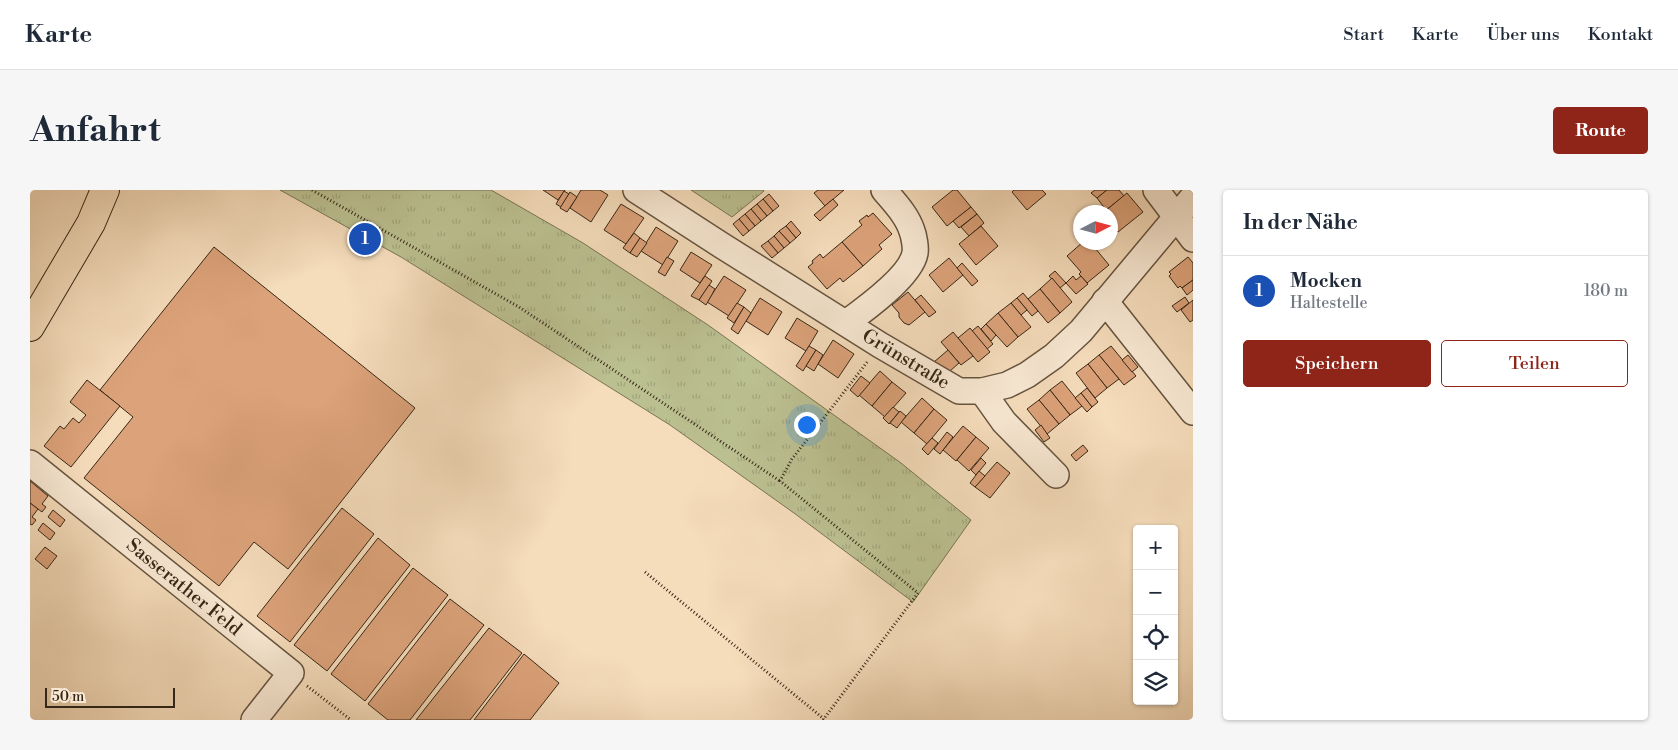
<!DOCTYPE html>
<html lang="de">
<meta charset="utf-8">
<style>
:root{--surface:#fff;--page:#f6f6f7;--text:#1f2937;--muted:#747a83;--line:#e0e1e3;--accent:#8f2418}
body{margin:0;font-family:"Libre Bodoni",serif;background:var(--page);color:var(--text)}
.controls{position:absolute;right:15px;bottom:15px;display:grid;overflow:hidden;border-radius:5px;box-shadow:0 1px 4px #0004}
.controls button{width:45px;height:45px;display:grid;place-items:center;padding:0;border:0;border-bottom:1px solid var(--line);background:var(--surface);color:var(--text);font:25px sans-serif}
.compass{position:absolute;left:1043px;top:15px;width:45px;height:45px;border-radius:50%;background:var(--surface);box-shadow:0 1px 4px #0004;rotate:84deg}
.scale{position:absolute;left:15px;bottom:12px;width:130px;box-sizing:border-box;padding-left:5px;border:2px solid #372716;border-top:0;font-size:14px;line-height:18px;white-space:nowrap;color:#372716;-webkit-text-stroke:4px #f8e8d3;paint-order:stroke}
.you{position:absolute;left:776px;top:234px;width:18px;height:18px;margin:-12px;border:4px solid #fff;border-radius:50%;background:#1a73e8;box-shadow:0 0 0 8px #1a73e833}
.badge{display:grid;place-items:center;width:32px;height:32px;border-radius:50%;background:var(--accent);color:#fff;font-size:16px;font-weight:700}
.pin{position:absolute;translate:-50% -50%;border:2px solid #fff;box-shadow:0 1px 5px #0006}
.list{margin:0;padding:0;list-style:none}
h2{display:flex;justify-content:space-between;align-items:center;height:65px;margin:0;padding:0 20px;font-size:21px}
h2 small{font-size:16px;font-weight:400;color:var(--muted)}
.list li{display:grid;grid-template-columns:32px 1fr auto;gap:15px;align-items:center;box-sizing:border-box;height:70px;padding:0 20px;border-top:1px solid var(--line)}
.list b{display:block;font-size:19px;white-space:nowrap}
.list p{margin:0;font-size:16px;white-space:nowrap;color:var(--muted)}
.list em{font-size:16px;font-style:normal;color:var(--muted)}
.actions{display:flex;gap:10px;padding:15px 20px}
.actions a{flex:1;padding:11px 0;border:1px solid var(--accent);border-radius:5px;text-align:center;font-size:18px;color:var(--accent)}
.actions .main{background:var(--accent);color:#fff}
.icon{flex:none;width:28px;height:28px;fill:none;stroke:currentColor;stroke-width:2;stroke-linecap:round;stroke-linejoin:round}
.map{position:relative;flex:none;width:1163px;height:530px;overflow:hidden;border-radius:5px}
header{display:flex;align-items:center;gap:30px;box-sizing:border-box;height:70px;padding:0 25px;background:var(--surface);border-bottom:1px solid var(--line)}
header strong{font-size:24px}
nav{display:flex;gap:28px;margin-inline-start:auto;font-size:18px}
.intro{display:flex;align-items:center;justify-content:space-between;box-sizing:border-box;height:120px;padding:0 30px}
h1{margin:0;font-size:35px}
.button{padding:12px 22px;border-radius:5px;background:var(--accent);color:#fff;font-size:18px;font-weight:700}
main{display:flex;gap:30px;padding:0 30px}
aside{flex:1;background:var(--surface);border-radius:5px;box-shadow:0 1px 4px #0004}
.map>svg:first-child{display:block}
.grass{fill:url(#grass-tufts);stroke:#797454}
.building{fill:#dca27a;stroke:#372716}
.lines{fill:none;stroke-linecap:round;stroke-linejoin:round}
.minor-casing{stroke:#66543f;stroke-width:28}
.major-casing{stroke:#372716;stroke-width:30}
.path{stroke:#372716;stroke-width:3;stroke-dasharray:1 2.5;stroke-linecap:butt}
.minor{stroke:#f8e8d3;stroke-width:25}
.major{stroke:#f5dcbb;stroke-width:28}
.labels{text-anchor:middle;dominant-baseline:central;stroke-width:4;stroke-linejoin:round;paint-order:stroke}
.street-label{font-size:19px;fill:#372716;stroke:#f8e8d3}
</style>
<header>
<strong>Karte</strong>
<nav><a>Start</a><a>Karte</a><a>Über uns</a><a>Kontakt</a></nav>
</header>
<div class="intro"><h1>Anfahrt</h1><a class="button">Route</a></div>
<main>
<div class="map">
<svg width="1163" height="530" viewBox="0 0 1163 530">
<defs>
<pattern id="grass-tufts" width="24" height="20" patternUnits="userSpaceOnUse" patternTransform="scale(1.25)"><rect width="24" height="20" fill="#bbc091"/><path d="M3 7l-1-3M5 7V3M7 7l1-3M15 17l-1-3M17 17v-4M19 17l1-3" fill="none" stroke="#a1a57c"/></pattern>
</defs>
<rect width="100%" height="100%" fill="#f5dcbb"/>
<filter id="stains"><feTurbulence type="fractalNoise" baseFrequency=".004" numOctaves="4"/><feColorMatrix values="0 0 0 0 .2 0 0 0 0 .09 0 0 0 0 .02 0 0 0 .5 -.17"/></filter>
<radialGradient id="worn" r=".72"><stop offset=".6" stop-color="#630" stop-opacity="0"/><stop offset="1" stop-color="#630" stop-opacity=".3"/></radialGradient>
<!-- grass -->
<g class="grass">
<path d="M 250,0 L 461,0 L 553,53 L 678,135 L 871,273 L 941,330 L 883,412 L 764,323 L 640,235 L 371,67 Z"/>
<path d="M 661,0 L 733,0 L 734,1 L 702,27 Z"/>
</g>
<!-- building -->
<g class="building">
<path d="M 513,0 L 535,0 L 528,10 Z"/>
<path d="M 551,0 L 570,0 L 578,5 L 561,32 L 540,18 Z"/>
<path d="M 788,0 L 814,0 L 795,16 L 784,3 Z"/>
<path d="M 923,0 L 927,0 L 941,17 L 917,36 L 902,17 Z"/>
<path d="M 984,0 L 1012,0 L 1016,4 L 997,20 L 982,2 Z"/>
<path d="M 1065,0 L 1077,0 L 1067,8 L 1061,3 Z"/>
<path d="M 1077,0 L 1089,0 L 1094,6 L 1076,20 L 1067,8 Z"/>
<path d="M 534,1 L 539,4 L 531,17 L 526,14 Z"/>
<path d="M 540,2 L 547,7 L 537,22 L 530,18 Z"/>
<path d="M 1097,3 L 1113,22 L 1088,42 L 1080,32 L 1080,22 L 1074,22 Z"/>
<path d="M 739,4 L 749,16 L 743,21 L 733,9 Z"/>
<path d="M 733,9 L 743,21 L 737,26 L 727,14 Z"/>
<path d="M 803,9 L 808,15 L 790,31 L 784,25 Z"/>
<path d="M 591,14 L 614,28 L 596,54 L 574,40 Z"/>
<path d="M 727,14 L 737,26 L 731,31 L 721,19 Z"/>
<path d="M 941,17 L 947,24 L 929,38 L 923,31 Z"/>
<path d="M 721,19 L 731,31 L 725,36 L 715,24 Z"/>
<path d="M 843,23 L 862,44 L 849,55 L 852,59 L 833,76 L 812,52 L 832,35 L 829,31 L 837,25 L 838,27 Z"/>
<path d="M 715,24 L 725,36 L 719,41 L 709,29 Z"/>
<path d="M 947,24 L 954,33 L 939,46 L 931,37 Z"/>
<path d="M 709,29 L 719,41 L 713,46 L 703,34 Z"/>
<path d="M 761,31 L 771,43 L 766,48 L 756,36 Z"/>
<path d="M 756,36 L 766,48 L 760,53 L 749,41 Z"/>
<path d="M 951,36 L 968,56 L 946,75 L 929,54 Z"/>
<path d="M 626,37 L 648,51 L 633,75 L 611,61 Z"/>
<path d="M 749,41 L 760,53 L 754,58 L 744,46 Z"/>
<path d="M 604,43 L 610,48 L 600,63 L 593,58 Z"/>
<path d="M 744,46 L 754,58 L 748,63 L 738,51 Z"/>
<path d="M 610,48 L 617,53 L 607,67 L 600,63 Z"/>
<path d="M 738,51 L 748,63 L 742,68 L 731,56 Z"/>
<path d="M 812,52 L 833,76 L 813,92 L 810,88 L 797,99 L 778,77 L 783,73 L 782,71 L 790,64 L 793,68 Z"/>
<path d="M 1053,52 L 1060,52 L 1079,75 L 1057,93 L 1049,84 L 1051,82 L 1037,66 Z"/>
<path d="M 184,57 L 385,218 L 258,379 L 224,352 L 189,396 L 54,288 L 103,227 L 70,200 Z"/>
<path d="M 661,62 L 682,75 L 670,93 L 650,80 Z"/>
<path d="M 637,67 L 644,71 L 635,86 L 628,82 Z"/>
<path d="M 1158,67 L 1163,73 L 1163,90 L 1152,98 L 1150,96 L 1148,98 L 1139,86 L 1141,84 L 1139,82 Z"/>
<path d="M 919,68 L 933,85 L 913,102 L 899,85 Z"/>
<path d="M 932,73 L 948,91 L 942,96 L 927,78 Z"/>
<path d="M 1025,81 L 1036,93 L 1030,98 L 1019,86 Z"/>
<path d="M 675,86 L 682,91 L 669,110 L 661,106 Z"/>
<path d="M 694,86 L 716,100 L 699,126 L 677,112 Z"/>
<path d="M 1043,86 L 1046,90 L 1051,86 L 1058,94 L 1046,104 L 1036,93 Z"/>
<path d="M 1022,88 L 1042,112 L 1030,123 L 1010,99 Z"/>
<path d="M 1163,90 L 1163,100 L 1157,105 L 1152,98 Z"/>
<path d="M 679,95 L 685,99 L 676,115 L 669,110 Z"/>
<path d="M 1010,99 L 1030,123 L 1018,133 L 998,109 Z"/>
<path d="M 878,102 L 895,122 L 879,135 L 874,133 L 869,127 L 869,123 L 862,115 Z"/>
<path d="M 993,103 L 1008,121 L 1002,126 L 987,108 Z"/>
<path d="M 891,105 L 906,122 L 899,127 L 885,110 Z"/>
<path d="M 1155,107 L 1159,113 L 1147,122 L 1142,116 Z"/>
<path d="M 730,108 L 752,122 L 738,145 L 716,131 Z"/>
<path d="M 987,108 L 997,120 L 991,125 L 981,113 Z"/>
<path d="M 1163,110 L 1163,130 L 1160,132 L 1151,120 Z"/>
<path d="M 707,113 L 714,117 L 704,133 L 697,128 Z"/>
<path d="M 981,113 L 1001,137 L 988,147 L 968,123 Z"/>
<path d="M 714,117 L 721,123 L 708,144 L 701,139 Z"/>
<path d="M 968,123 L 988,147 L 977,157 L 956,134 Z"/>
<path d="M 767,128 L 788,141 L 776,161 L 755,148 Z"/>
<path d="M 956,134 L 966,145 L 961,151 L 951,139 Z"/>
<path d="M 948,136 L 963,154 L 957,159 L 942,141 Z"/>
<path d="M 940,138 L 960,162 L 948,172 L 928,148 Z"/>
<path d="M 923,142 L 943,166 L 931,175 L 911,152 Z"/>
<path d="M 803,150 L 824,164 L 808,188 L 788,174 Z"/>
<path d="M 779,156 L 786,160 L 773,181 L 766,176 Z"/>
<path d="M 1081,156 L 1106,186 L 1094,195 L 1069,165 Z"/>
<path d="M 786,160 L 793,165 L 784,181 L 776,176 Z"/>
<path d="M 918,160 L 929,173 L 920,181 L 904,172 Z"/>
<path d="M 1069,165 L 1089,189 L 1077,198 L 1058,174 Z"/>
<path d="M 1098,165 L 1108,177 L 1102,182 L 1092,170 Z"/>
<path d="M 1058,174 L 1077,198 L 1065,208 L 1046,183 Z"/>
<path d="M 850,181 L 862,192 L 842,216 L 829,205 Z"/>
<path d="M 831,186 L 840,193 L 828,207 L 820,200 Z"/>
<path d="M 57,190 L 90,216 L 41,277 L 14,256 L 30,236 L 34,239 L 43,228 L 49,233 L 56,225 L 40,212 Z"/>
<path d="M 1032,191 L 1052,216 L 1040,225 L 1020,200 Z"/>
<path d="M 862,192 L 876,203 L 855,227 L 842,216 Z"/>
<path d="M 1057,198 L 1068,212 L 1062,217 L 1051,203 Z"/>
<path d="M 1020,200 L 1040,225 L 1029,234 L 1009,210 Z"/>
<path d="M 1051,203 L 1062,217 L 1057,222 L 1045,208 Z"/>
<path d="M 892,208 L 904,219 L 884,243 L 871,232 Z"/>
<path d="M 1009,210 L 1029,234 L 1017,244 L 997,219 Z"/>
<path d="M 863,217 L 869,222 L 859,234 L 853,228 Z"/>
<path d="M 904,219 L 917,230 L 897,254 L 884,243 Z"/>
<path d="M 870,221 L 876,226 L 867,238 L 860,233 Z"/>
<path d="M 1011,235 L 1020,248 L 1014,252 L 1005,240 Z"/>
<path d="M 933,236 L 946,247 L 926,271 L 913,260 Z"/>
<path d="M 917,242 L 923,247 L 910,264 L 904,259 Z"/>
<path d="M 946,247 L 959,258 L 939,281 L 927,270 Z"/>
<path d="M 902,248 L 908,253 L 898,265 L 892,259 Z"/>
<path d="M 1053,255 L 1058,261 L 1046,271 L 1041,265 Z"/>
<path d="M 951,268 L 956,273 L 946,285 L 941,280 Z"/>
<path d="M 967,272 L 980,283 L 960,308 L 945,297 Z"/>
<path d="M 949,281 L 955,286 L 945,297 L 940,293 Z"/>
<path d="M 0,291 L 18,306 L 12,314 L 16,317 L 12,322 L 0,313 Z"/>
<path d="M 0,313 L 8,319 L 2,327 L 6,330 L 2,335 L 0,334 Z"/>
<path d="M 312,318 L 344,344 L 260,452 L 227,426 Z"/>
<path d="M 23,320 L 35,330 L 30,337 L 18,327 Z"/>
<path d="M 13,333 L 25,343 L 20,350 L 8,340 Z"/>
<path d="M 348,348 L 380,375 L 297,481 L 264,455 Z"/>
<path d="M 15,357 L 27,366 L 17,379 L 5,369 Z"/>
<path d="M 383,378 L 418,405 L 335,511 L 301,484 Z"/>
<path d="M 420,409 L 454,435 L 380,530 L 358,530 L 338,514 Z"/>
<path d="M 459,438 L 492,463 L 440,530 L 386,530 Z"/>
<path d="M 494,464 L 529,493 L 500,530 L 444,530 Z"/>
</g>
<g class="lines">
<defs>
<g id="minor">
<path d="M 606,0 L 691,55 L 850,155 L 929,201 L 952,201 L 977,195 L 997,185 L 1024,166 L 1051,141 L 1163,7"/>
<path d="M 1126,0 L 1163,49"/>
<path d="M 1075,111 L 1163,222"/>
<path d="M 816,133 C 834,120 881,86 885,63 C 886,58 884,46 882,41 C 877,25 864,12 854,0"/>
<path d="M 952,201 L 974,232 L 1026,285"/>
<path d="M 0,273 L 261,483 L 224,530"/>
</g>
<path id="major" d="M 0,137 L 61,33 L 75,0"/>
</defs>
<!-- minor casing -->
<use href="#minor" class="minor-casing"/>
<!-- major casing -->
<use href="#major" class="major-casing"/>
<!-- path -->
<g class="path">
<path d="M 282,0 L 489,117 L 750,291"/>
<path d="M 615,382 L 794,529"/>
<path d="M 277,496 L 321,530"/>
<path d="M 793,530 L 888,403 L 750,291 L 762,269 L 838,171"/>
</g>
<!-- minor -->
<use href="#minor" class="minor"/>
<!-- major -->
<use href="#major" class="major"/>
</g>
<g class="labels">
<!-- street labels -->
<g class="street-label">
<text transform="translate(876 169) rotate(31)">Grünstraße</text>
<text transform="translate(154 397) rotate(39)">Sasserather Feld</text>
</g>
</g>
<rect width="100%" height="100%" filter="url(#stains)"/>
<rect width="100%" height="100%" fill="url(#worn)"/>
</svg>
<div class="controls">
<button>+</button>
<button>−</button>
<button><svg class="icon" aria-label="locate" viewBox="0 0 24 24"><circle cx="12" cy="12" r="6"/><path d="M12 2v4M12 18v4M2 12h4M18 12h4"/></svg></button>
<button><svg class="icon" aria-label="layers" viewBox="0 0 24 24"><path d="M12 4l9 5-9 5-9-5zM3 14l9 5 9-5"/></svg></button>
</div>
<svg class="compass" viewBox="-18 -18 36 36"><path d="M0-13l5 13h-10z" fill="#e53935"/><path d="M0 13l5-13h-10z" fill="#747a83"/></svg>
<div class="scale">50 m</div>
<div class="you"></div>
<div class="pin badge" style="left:335px;top:49px;background:#1a4fb4">1</div>
</div>
<aside>
<h2>In der Nähe<small></small></h2>
<ul class="list">
<li><span class="badge" style="background:#1a4fb4">1</span><div><b>Mocken</b><p>Haltestelle</p></div><em>180 m</em></li>
</ul>
<div class="actions"><a class="main">Speichern</a><a>Teilen</a></div>
</aside>
</main>
